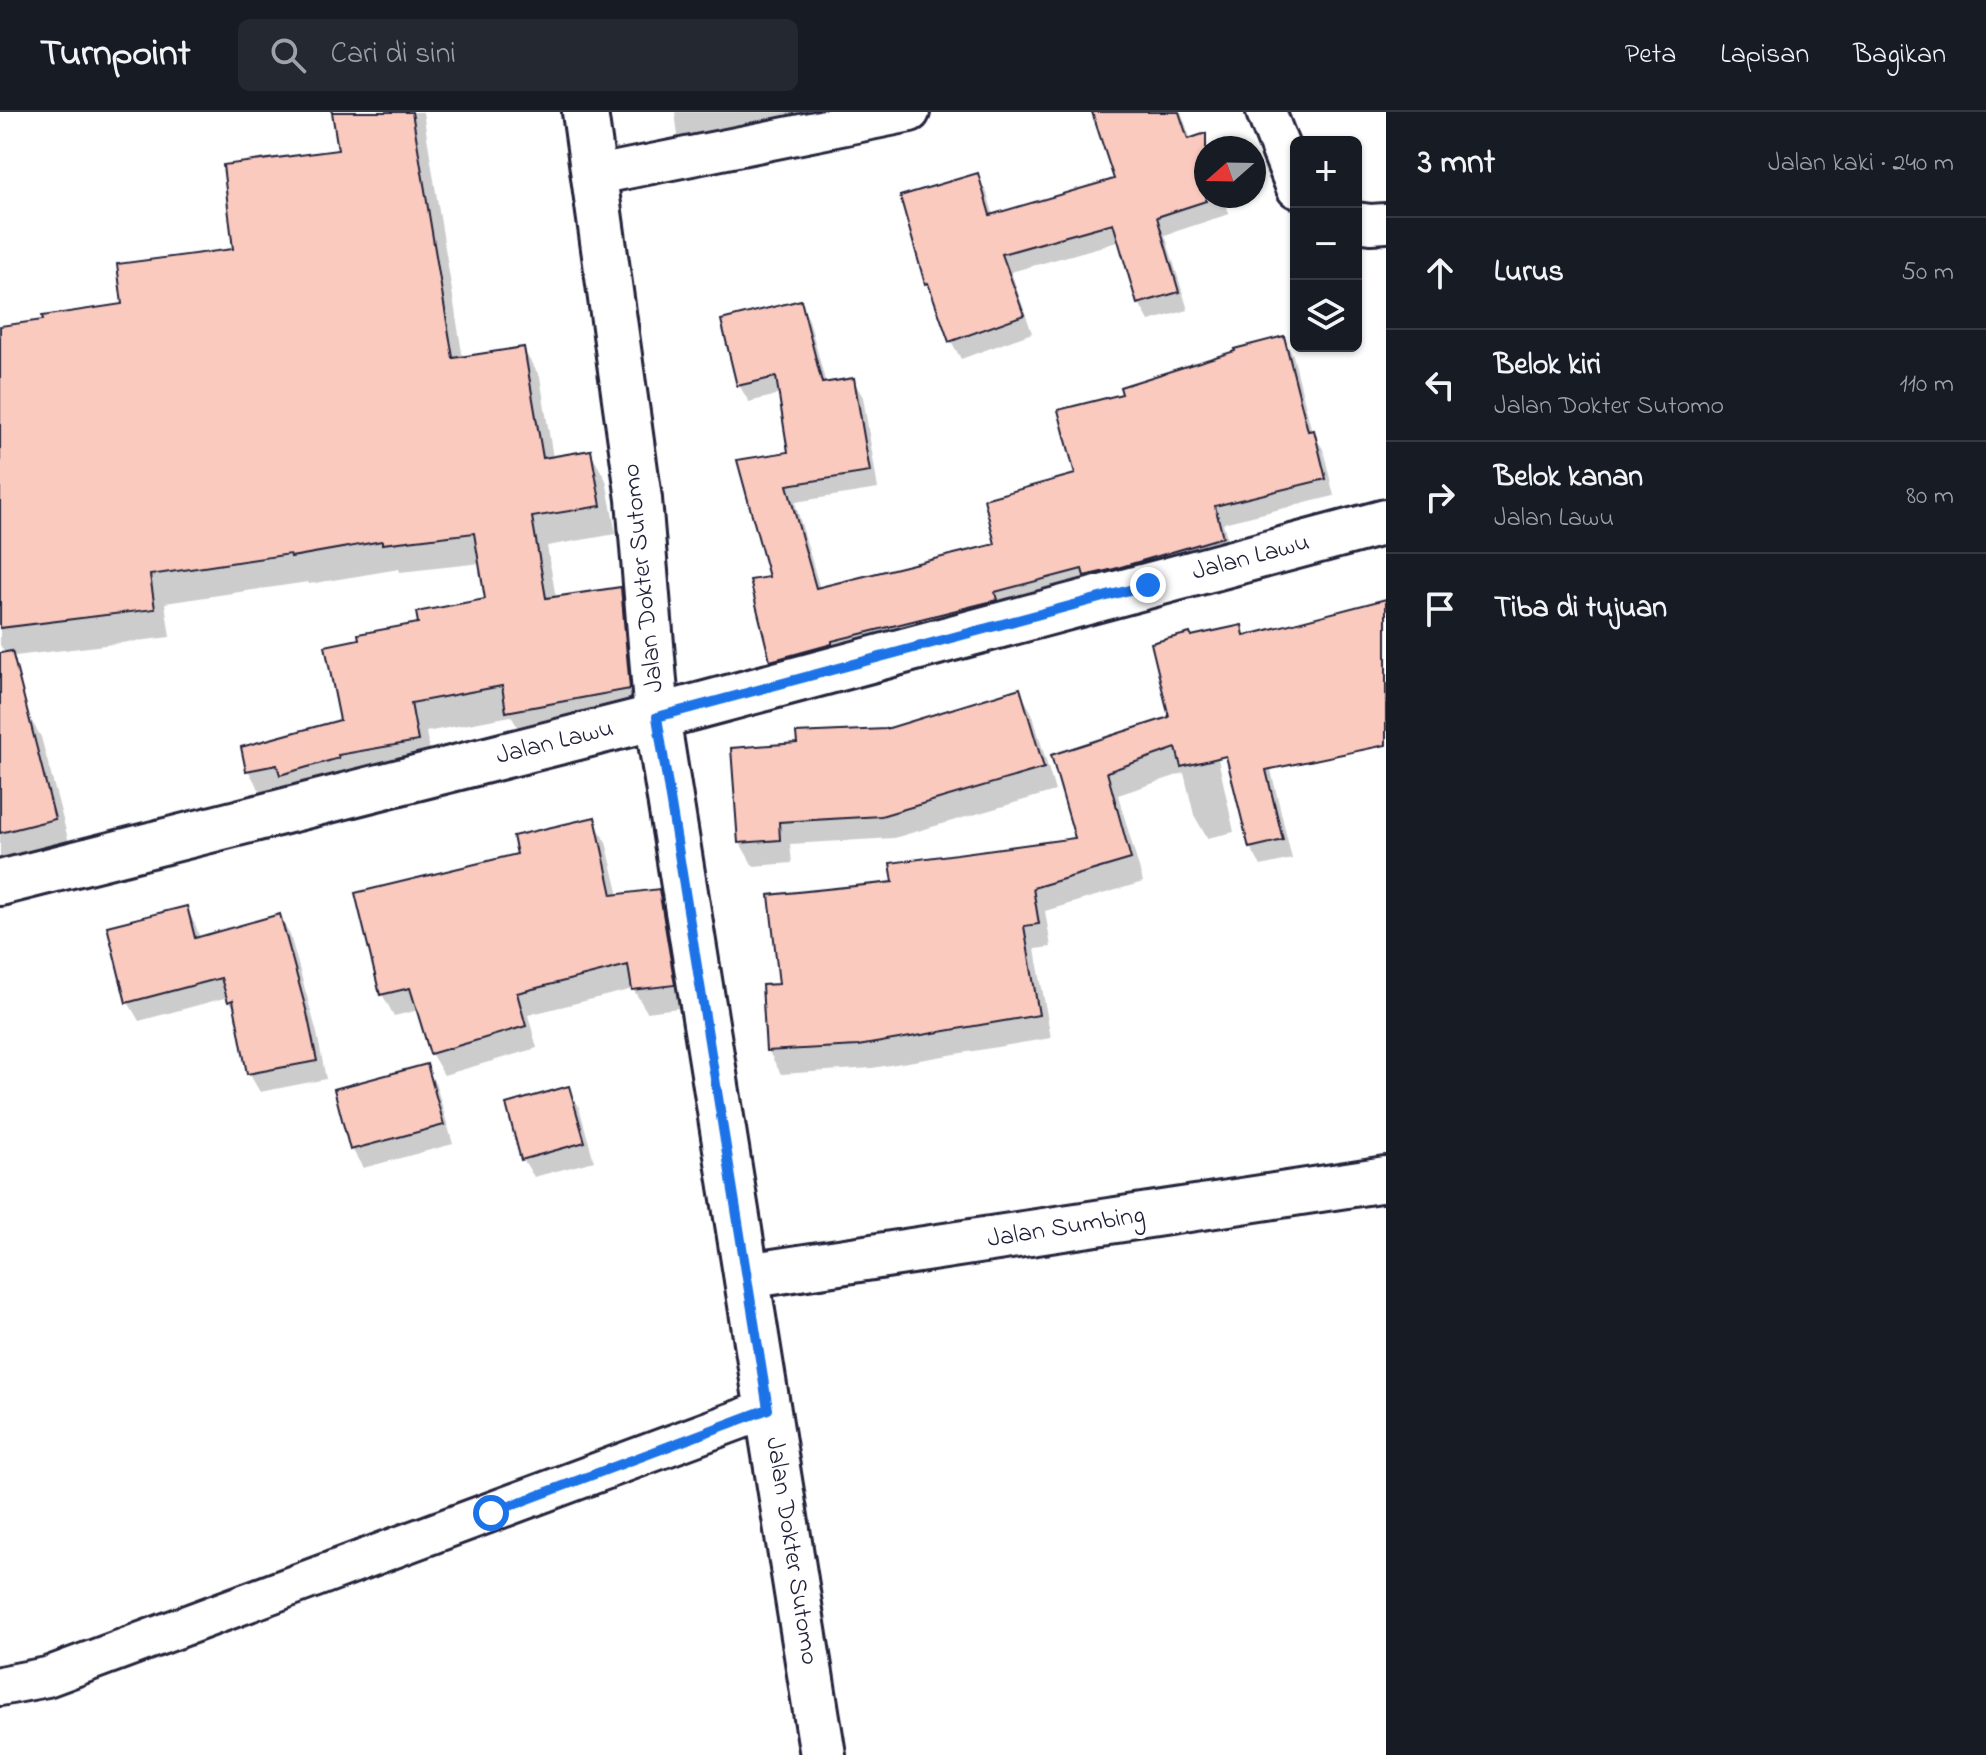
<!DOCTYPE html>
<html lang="id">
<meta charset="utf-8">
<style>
:root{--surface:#171b24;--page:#242831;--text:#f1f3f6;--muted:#9ea1a6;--line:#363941}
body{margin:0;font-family:"Indie Flower",sans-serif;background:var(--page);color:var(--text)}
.controls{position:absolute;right:24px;top:24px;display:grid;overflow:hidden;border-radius:12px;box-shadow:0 2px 6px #0004}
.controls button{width:72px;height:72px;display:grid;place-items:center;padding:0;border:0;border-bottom:2px solid var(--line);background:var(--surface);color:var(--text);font:40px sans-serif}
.compass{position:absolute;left:1194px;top:24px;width:72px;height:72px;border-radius:50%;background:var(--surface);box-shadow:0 2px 6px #0004;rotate:250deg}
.stop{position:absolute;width:24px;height:24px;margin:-18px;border:6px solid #1a73e8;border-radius:50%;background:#fff}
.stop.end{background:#1a73e8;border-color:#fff;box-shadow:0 2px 8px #0008}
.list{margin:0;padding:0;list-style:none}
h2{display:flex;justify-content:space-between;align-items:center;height:104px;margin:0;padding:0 32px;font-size:34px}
h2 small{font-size:26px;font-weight:400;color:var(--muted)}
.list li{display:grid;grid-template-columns:52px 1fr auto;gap:24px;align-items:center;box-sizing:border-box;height:112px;padding:0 32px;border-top:2px solid var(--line)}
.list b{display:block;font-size:30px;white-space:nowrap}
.list p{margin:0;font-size:26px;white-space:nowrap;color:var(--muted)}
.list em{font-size:26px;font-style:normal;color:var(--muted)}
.icon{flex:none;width:44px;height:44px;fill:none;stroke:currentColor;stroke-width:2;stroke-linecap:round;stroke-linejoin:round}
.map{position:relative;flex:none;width:1386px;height:1643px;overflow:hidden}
header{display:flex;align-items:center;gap:48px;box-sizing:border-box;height:112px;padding:0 40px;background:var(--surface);border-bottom:2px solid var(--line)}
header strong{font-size:38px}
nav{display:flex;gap:44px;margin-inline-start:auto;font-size:28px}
.search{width:560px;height:72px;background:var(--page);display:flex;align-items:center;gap:20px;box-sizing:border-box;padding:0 28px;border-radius:12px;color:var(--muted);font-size:30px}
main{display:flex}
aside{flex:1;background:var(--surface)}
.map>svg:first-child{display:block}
.shadow{fill:#0003}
.building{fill:#facabf;stroke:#22223b;stroke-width:2}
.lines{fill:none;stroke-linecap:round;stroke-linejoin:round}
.minor-casing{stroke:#22223b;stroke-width:44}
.secondary-casing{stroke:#22223b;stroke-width:50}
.minor{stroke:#fff;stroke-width:38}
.secondary{stroke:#fff;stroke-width:44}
.route{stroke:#1a73e8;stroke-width:10}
.labels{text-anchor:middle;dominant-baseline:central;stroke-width:8;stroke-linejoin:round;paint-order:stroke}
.street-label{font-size:26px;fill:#22223b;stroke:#fff}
</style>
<header>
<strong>Turnpoint</strong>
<div class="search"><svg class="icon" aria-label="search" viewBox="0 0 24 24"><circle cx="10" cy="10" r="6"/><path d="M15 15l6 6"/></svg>Cari di sini</div>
<nav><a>Peta</a><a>Lapisan</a><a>Bagikan</a></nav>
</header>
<main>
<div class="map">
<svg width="1386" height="1643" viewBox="0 0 1386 1643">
<rect width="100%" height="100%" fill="#fff"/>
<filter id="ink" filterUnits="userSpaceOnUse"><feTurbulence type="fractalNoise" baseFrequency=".0125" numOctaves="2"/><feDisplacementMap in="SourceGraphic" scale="16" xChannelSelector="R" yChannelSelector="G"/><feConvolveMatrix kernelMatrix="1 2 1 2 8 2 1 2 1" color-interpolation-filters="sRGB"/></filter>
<g filter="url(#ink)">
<!-- shadow -->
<g class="shadow">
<path d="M 334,0 L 423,0 L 463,247 L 523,237 L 540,265 L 553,346 L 590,340 L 606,368 L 616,422 L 547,434 L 556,486 L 620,477 L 637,506 L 645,605 L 525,627 L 511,604 L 426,620 L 433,657 L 264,686 L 248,658 L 342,609 L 420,513 L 488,488 L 481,451 L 400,460 L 399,457 L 309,472 L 308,470 L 165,491 L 170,525 L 7,545 L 0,533 L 0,216 L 125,193 L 236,139 L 340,40 Z"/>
<path d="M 675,0 L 827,0 L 692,49 L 678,24 Z"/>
<path d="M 1094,0 L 1181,0 L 1191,28 L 1206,36 L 1206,84 L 1223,84 L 1229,102 L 1165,123 L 1188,198 L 1149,209 L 1139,191 L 1121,129 L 1011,160 L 1032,221 L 961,247 L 951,229 L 935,185 L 927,171 L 977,63 L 987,81 L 994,104 L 1117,68 Z"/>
<path d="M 800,191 L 809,208 L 826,272 L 853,268 L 863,285 L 878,377 L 795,390 L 820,477 L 998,434 L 1077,364 L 1125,283 L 1283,226 L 1293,243 L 1312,320 L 1323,337 L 1334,384 L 1223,411 L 1232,442 L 782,565 L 772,548 L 772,467 L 791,342 L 781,282 L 749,290 L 739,273 Z"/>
<path d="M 1386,489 L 1386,579 L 1213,624 L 1234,720 L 1207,726 L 1194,703 L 1184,661 L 1118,683 L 1143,770 L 1045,799 L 1051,835 L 1035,837 L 1051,926 L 872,956 L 781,962 L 768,938 L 781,874 L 895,772 L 1078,727 L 1053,644 L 1171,606 L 1190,526 L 1241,515 L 1247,525 Z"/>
<path d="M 1019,578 L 1032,601 L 1055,679 L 894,726 L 790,732 L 792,751 L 753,754 L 740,731 L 886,618 Z"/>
<path d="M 25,598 L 41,625 L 70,734 L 0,752 L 0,604 Z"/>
<path d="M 1261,640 L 1271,658 L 1292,747 L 1261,754 L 1250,735 Z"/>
<path d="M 594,708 L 606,730 L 619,784 L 658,779 L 671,802 L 686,895 L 647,900 L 633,877 L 528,903 L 537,936 L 444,963 L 431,941 L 419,898 L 394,904 L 382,882 L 520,743 Z"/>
<path d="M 186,796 L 196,814 L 200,827 L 279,805 L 290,823 L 317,921 L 326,967 L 260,980 L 249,961 L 238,904 L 228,885 L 139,909 L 128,890 Z"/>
<path d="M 426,955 L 436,973 L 453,1032 L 363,1056 L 352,1037 L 336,979 Z"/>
<path d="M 568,977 L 579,995 L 594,1049 L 534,1065 L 523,1047 Z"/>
</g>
<!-- building -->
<g class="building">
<path d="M 332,0 L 412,0 L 453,246 L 524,235 L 543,346 L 591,338 L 601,394 L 532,405 L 546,486 L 621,475 L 630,577 L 506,600 L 502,574 L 411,591 L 418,629 L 338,643 L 339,646 L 280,663 L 277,653 L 246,659 L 241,635 L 340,608 L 325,534 L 359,527 L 358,522 L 418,511 L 416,500 L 485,487 L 474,421 L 382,432 L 382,429 L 291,445 L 290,442 L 150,463 L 155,497 L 0,516 L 0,214 L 43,208 L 42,204 L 122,192 L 117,152 L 233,137 L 223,53 L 338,38 Z"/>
<path d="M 1092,0 L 1179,0 L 1188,27 L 1206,21 L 1206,89 L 1157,105 L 1179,180 L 1137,192 L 1113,111 L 1002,142 L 1024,203 L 949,230 L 928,171 L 925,172 L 900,84 L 978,61 L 990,103 L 1114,67 Z"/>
<path d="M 801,188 L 822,271 L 854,266 L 870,360 L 787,373 L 816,476 L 995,432 L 984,387 L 1075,362 L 1058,298 L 1122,282 L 1120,275 L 1235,239 L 1234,237 L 1284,224 L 1308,319 L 1314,318 L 1326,367 L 1215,394 L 1223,425 L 1114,457 L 1084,464 L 1082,457 L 995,480 L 997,488 L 832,529 L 832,532 L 770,549 L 750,468 L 769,465 L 737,348 L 788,340 L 776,265 L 737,274 L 721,208 Z"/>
<path d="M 1386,487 L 1386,633 L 1266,658 L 1283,728 L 1249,736 L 1226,644 L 1181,655 L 1176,636 L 1107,660 L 1131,747 L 1033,776 L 1039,812 L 1024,814 L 1039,903 L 858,934 L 766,939 L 762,873 L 779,872 L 769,783 L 893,770 L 890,751 L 1075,726 L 1051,643 L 1169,605 L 1151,531 L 1190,521 L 1191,524 L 1242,513 L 1244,524 Z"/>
<path d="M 12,539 L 55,707 L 0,721 L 0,541 Z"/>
<path d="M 1020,576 L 1044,656 L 881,704 L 779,710 L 780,728 L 738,731 L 731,636 L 797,631 L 796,621 L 886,617 Z"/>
<path d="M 595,705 L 612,783 L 659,777 L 675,873 L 632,878 L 628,853 L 517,881 L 526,914 L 430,942 L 410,876 L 380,883 L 355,781 L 517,742 L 513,724 Z"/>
<path d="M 187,794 L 195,826 L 280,802 L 307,901 L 317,949 L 247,962 L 233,888 L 228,890 L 221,866 L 126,891 L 107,814 Z"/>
<path d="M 427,952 L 444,1013 L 350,1038 L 334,977 Z"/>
<path d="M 569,974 L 585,1030 L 521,1048 L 506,992 Z"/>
</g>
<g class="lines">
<defs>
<g id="minor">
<path d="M 1266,0 L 1296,76"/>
<path d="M 592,64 L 910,0"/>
<path d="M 1356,110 L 1371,112 L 1386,111"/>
<path d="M 0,1574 L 47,1565 L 768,1297"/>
</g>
<g id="secondary">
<path d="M 585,0 L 639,387 L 657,605 L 823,1643"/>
<path d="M 0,771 L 657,605 L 1386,410"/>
<path d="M 747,1164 L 1386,1067"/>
</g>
</defs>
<!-- minor casing -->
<use href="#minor" class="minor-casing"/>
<!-- secondary casing -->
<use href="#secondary" class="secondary-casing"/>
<!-- minor -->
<use href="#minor" class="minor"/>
<!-- secondary -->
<use href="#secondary" class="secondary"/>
</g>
</g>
<g class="lines" filter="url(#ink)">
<!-- route -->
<path class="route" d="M 491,1401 L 768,1297 L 657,605 L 1148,473"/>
</g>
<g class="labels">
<!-- street labels -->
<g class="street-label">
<text transform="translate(1251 446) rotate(-15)">Jalan Lawu</text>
<text transform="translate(644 466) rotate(-96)">Jalan Dokter Sutomo</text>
<text transform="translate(555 631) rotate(-14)">Jalan Lawu</text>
<text transform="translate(1066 1116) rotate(-9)">Jalan Sumbing</text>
<text transform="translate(791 1439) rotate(81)">Jalan Dokter Sutomo</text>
</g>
</g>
</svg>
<div class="controls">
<button>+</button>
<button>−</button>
<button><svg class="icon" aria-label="layers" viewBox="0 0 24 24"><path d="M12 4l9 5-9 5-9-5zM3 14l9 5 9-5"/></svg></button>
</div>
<svg class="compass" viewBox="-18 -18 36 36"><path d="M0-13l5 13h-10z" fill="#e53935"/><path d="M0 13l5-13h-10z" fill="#9ea1a6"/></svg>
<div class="stop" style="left:491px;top:1401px"></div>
<div class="stop end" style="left:1148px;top:473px"></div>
</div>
<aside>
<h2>3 mnt<small>Jalan kaki · 240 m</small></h2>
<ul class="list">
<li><svg class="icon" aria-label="ahead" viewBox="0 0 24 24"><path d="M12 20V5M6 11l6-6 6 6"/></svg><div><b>Lurus</b></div><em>50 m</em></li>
<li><svg class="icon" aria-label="left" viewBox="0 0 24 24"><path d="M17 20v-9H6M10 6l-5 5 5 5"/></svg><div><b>Belok kiri</b><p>Jalan Dokter Sutomo</p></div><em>110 m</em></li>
<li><svg class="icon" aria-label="right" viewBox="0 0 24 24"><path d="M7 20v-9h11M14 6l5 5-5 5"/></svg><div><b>Belok kanan</b><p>Jalan Lawu</p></div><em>80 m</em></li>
<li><svg class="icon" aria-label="arrive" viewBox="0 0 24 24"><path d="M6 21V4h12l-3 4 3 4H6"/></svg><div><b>Tiba di tujuan</b></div></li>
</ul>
</aside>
</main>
